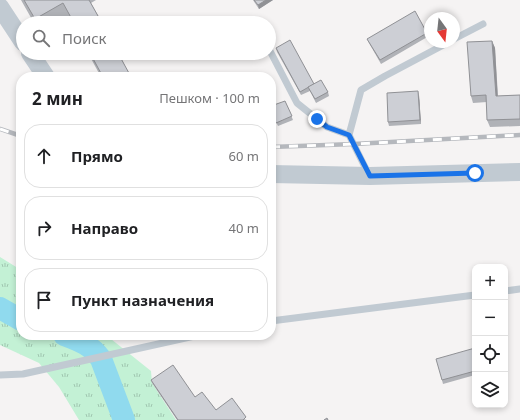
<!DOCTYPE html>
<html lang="ru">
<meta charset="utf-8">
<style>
:root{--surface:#fff;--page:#f6f6f6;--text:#202124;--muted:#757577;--line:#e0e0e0}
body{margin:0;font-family:"Noto Sans",sans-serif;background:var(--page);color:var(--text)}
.controls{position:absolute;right:12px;bottom:12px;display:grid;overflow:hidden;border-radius:8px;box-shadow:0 2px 6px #0003}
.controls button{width:36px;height:36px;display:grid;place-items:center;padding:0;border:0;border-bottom:1px solid var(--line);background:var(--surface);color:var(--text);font:20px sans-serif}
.compass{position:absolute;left:424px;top:12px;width:36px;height:36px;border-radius:50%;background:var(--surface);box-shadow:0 2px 6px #0003;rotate:165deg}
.stop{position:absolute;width:12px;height:12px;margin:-9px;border:3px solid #1a73e8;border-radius:50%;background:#fff}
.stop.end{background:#1a73e8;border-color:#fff;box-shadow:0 1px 4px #0008}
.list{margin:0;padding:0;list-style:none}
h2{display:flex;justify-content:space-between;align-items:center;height:52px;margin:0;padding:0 16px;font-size:17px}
h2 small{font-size:13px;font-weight:400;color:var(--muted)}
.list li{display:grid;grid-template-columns:26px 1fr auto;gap:12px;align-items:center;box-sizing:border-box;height:64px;margin:0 8px 8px;padding:0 8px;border:1px solid var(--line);border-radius:16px}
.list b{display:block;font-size:15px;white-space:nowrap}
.list em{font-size:13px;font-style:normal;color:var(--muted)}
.icon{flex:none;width:22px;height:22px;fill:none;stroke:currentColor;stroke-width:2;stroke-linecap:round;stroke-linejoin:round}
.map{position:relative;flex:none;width:520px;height:420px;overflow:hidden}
.search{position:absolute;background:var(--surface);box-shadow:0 2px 6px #0003;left:16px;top:16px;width:260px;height:44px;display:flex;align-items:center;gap:10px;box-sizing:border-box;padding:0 14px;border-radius:22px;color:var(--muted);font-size:15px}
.panel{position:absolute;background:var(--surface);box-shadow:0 2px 6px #0003;left:16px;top:72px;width:260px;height:268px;border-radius:16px}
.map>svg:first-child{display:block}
.grass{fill:url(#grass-tufts)}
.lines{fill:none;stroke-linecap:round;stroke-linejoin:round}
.river{stroke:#90daee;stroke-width:22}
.service{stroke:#c1cad2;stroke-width:7}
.tertiary{stroke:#c1cad2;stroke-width:18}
.rail-casing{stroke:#b5b8bd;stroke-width:4.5}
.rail{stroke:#fff;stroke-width:3;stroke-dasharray:9;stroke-linecap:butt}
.wall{fill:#b0b2b7}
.shaded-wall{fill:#909195}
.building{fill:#cdcfd5;stroke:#909195}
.route{stroke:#1a73e8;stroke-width:5}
</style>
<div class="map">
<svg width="520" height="420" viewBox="0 0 520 420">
<defs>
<pattern id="grass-tufts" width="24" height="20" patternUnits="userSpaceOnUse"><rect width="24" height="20" fill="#c3f1d5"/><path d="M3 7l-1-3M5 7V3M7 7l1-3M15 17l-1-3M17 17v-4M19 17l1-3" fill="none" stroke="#a0c6b0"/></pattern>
</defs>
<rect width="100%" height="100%" fill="#f5f3f3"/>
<!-- grass -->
<path class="grass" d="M 0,257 L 21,270 L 21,335 L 106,335 L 151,371 L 152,383 L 176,420 L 79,420 L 59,387 L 39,363 L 0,345 Z"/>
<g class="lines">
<!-- river -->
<g class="river">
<path d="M 0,308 L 21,320"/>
<path d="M 64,335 C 80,341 91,345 101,359 L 124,420"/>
</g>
<!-- service -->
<g class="service">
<path d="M 454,39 L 483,24"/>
<path d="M 269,49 L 297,103 L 327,127 L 349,135 L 369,175"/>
<path d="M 349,135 L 361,90 L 385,76 L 449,42"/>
<path d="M 505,291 L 520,289"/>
<path d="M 271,321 L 475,295"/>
<path d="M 0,375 L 23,374 L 199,335"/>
</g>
<!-- tertiary -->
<g class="tertiary">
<path d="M 0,7 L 23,42"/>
<path d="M 30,53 L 46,77"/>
<path d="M 271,174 L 370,176 L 520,172"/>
</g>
<defs>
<g id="rail">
<path d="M 0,129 L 21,136"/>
<path d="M 271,147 L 354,144 L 520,135"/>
</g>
</defs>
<!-- rail casing -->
<use href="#rail" class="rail-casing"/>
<!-- rail -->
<use href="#rail" class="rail"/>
</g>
<!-- wall -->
<g class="wall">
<path d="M 21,0 L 96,0 L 91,3 L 102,23 L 71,23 L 68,17 L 57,23 L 34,23 Z"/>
<path d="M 253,0 L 273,0 L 259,9 Z"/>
<path d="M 427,33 L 429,36 L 381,64 L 369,43 L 367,39 Z"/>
<path d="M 492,41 L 495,48 L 498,96 L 520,95 L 520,126 L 490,127 L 487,120 L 487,102 L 473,103 L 471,96 Z"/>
<path d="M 276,48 L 314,84 L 328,92 L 329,96 L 316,103 L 310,91 L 301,95 L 277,52 Z"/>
<path d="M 88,53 L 118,53 L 131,77 L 101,77 Z"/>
<path d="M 179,53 L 192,53 L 182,59 Z"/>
<path d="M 419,95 L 421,124 L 389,126 L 388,122 Z"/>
<path d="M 285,101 L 293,120 L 278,126 L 271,111 Z"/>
<path d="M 475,348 L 475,375 L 443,384 L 442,380 Z"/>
<path d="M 151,380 L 195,397 L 216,410 L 247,420 L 177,420 L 152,383 Z"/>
</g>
<!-- shaded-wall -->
<g class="shaded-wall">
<path d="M 266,0 L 273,0 L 259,9 L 258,5 Z"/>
<path d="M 492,41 L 495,48 L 498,103 L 496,96 Z"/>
<path d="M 418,91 L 419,95 L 421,124 L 420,120 Z"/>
</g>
<!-- building -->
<g class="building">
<path d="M 24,0 L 89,0 L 102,23 L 74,23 L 63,3 L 35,19 Z"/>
<path d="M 254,0 L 266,0 L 258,5 Z"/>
<path d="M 415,11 L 427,33 L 380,60 L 367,39 Z"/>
<path d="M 290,40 L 314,84 L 300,92 L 276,48 Z"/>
<path d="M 492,41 L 496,96 L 520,95 L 520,119 L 487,120 L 486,95 L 471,96 L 467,42 Z"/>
<path d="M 90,53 L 118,53 L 130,75 L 127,77 L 103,77 Z"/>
<path d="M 321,80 L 328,92 L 315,99 L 308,87 Z"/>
<path d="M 418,91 L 420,120 L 388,122 L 387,93 Z"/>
<path d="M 285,101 L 292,116 L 276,123 L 271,110 L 271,106 Z"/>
<path d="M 475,348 L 475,371 L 442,380 L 436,359 Z"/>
<path d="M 173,365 L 195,397 L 202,392 L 216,410 L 232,398 L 246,417 L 243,420 L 178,420 L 151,380 Z"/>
<path d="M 327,418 L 328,420 L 324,420 Z"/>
</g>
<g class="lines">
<!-- route -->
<path class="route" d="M 317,119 L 327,127 L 349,135 L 370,176 L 475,173"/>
</g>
</svg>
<div class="controls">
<button>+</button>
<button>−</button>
<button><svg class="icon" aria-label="locate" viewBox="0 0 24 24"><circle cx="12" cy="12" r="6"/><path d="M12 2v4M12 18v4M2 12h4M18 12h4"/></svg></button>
<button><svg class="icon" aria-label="layers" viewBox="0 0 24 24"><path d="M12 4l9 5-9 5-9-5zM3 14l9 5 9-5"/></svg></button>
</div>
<svg class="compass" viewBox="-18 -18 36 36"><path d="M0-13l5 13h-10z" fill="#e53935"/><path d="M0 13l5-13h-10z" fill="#757577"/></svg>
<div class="stop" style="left:475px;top:173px"></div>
<div class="stop end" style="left:317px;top:119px"></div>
<div class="search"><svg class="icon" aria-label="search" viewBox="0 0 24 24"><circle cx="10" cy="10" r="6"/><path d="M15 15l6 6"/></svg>Поиск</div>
<section class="panel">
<h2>2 мин<small>Пешком · 100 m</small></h2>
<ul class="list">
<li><svg class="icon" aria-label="ahead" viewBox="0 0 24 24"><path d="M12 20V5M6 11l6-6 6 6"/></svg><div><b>Прямо</b></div><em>60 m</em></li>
<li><svg class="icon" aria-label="right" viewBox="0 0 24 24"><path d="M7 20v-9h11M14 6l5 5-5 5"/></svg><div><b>Направо</b></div><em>40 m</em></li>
<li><svg class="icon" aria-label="arrive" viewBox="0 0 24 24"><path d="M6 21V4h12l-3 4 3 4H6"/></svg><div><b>Пункт назначения</b></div></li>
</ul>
</section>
</div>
